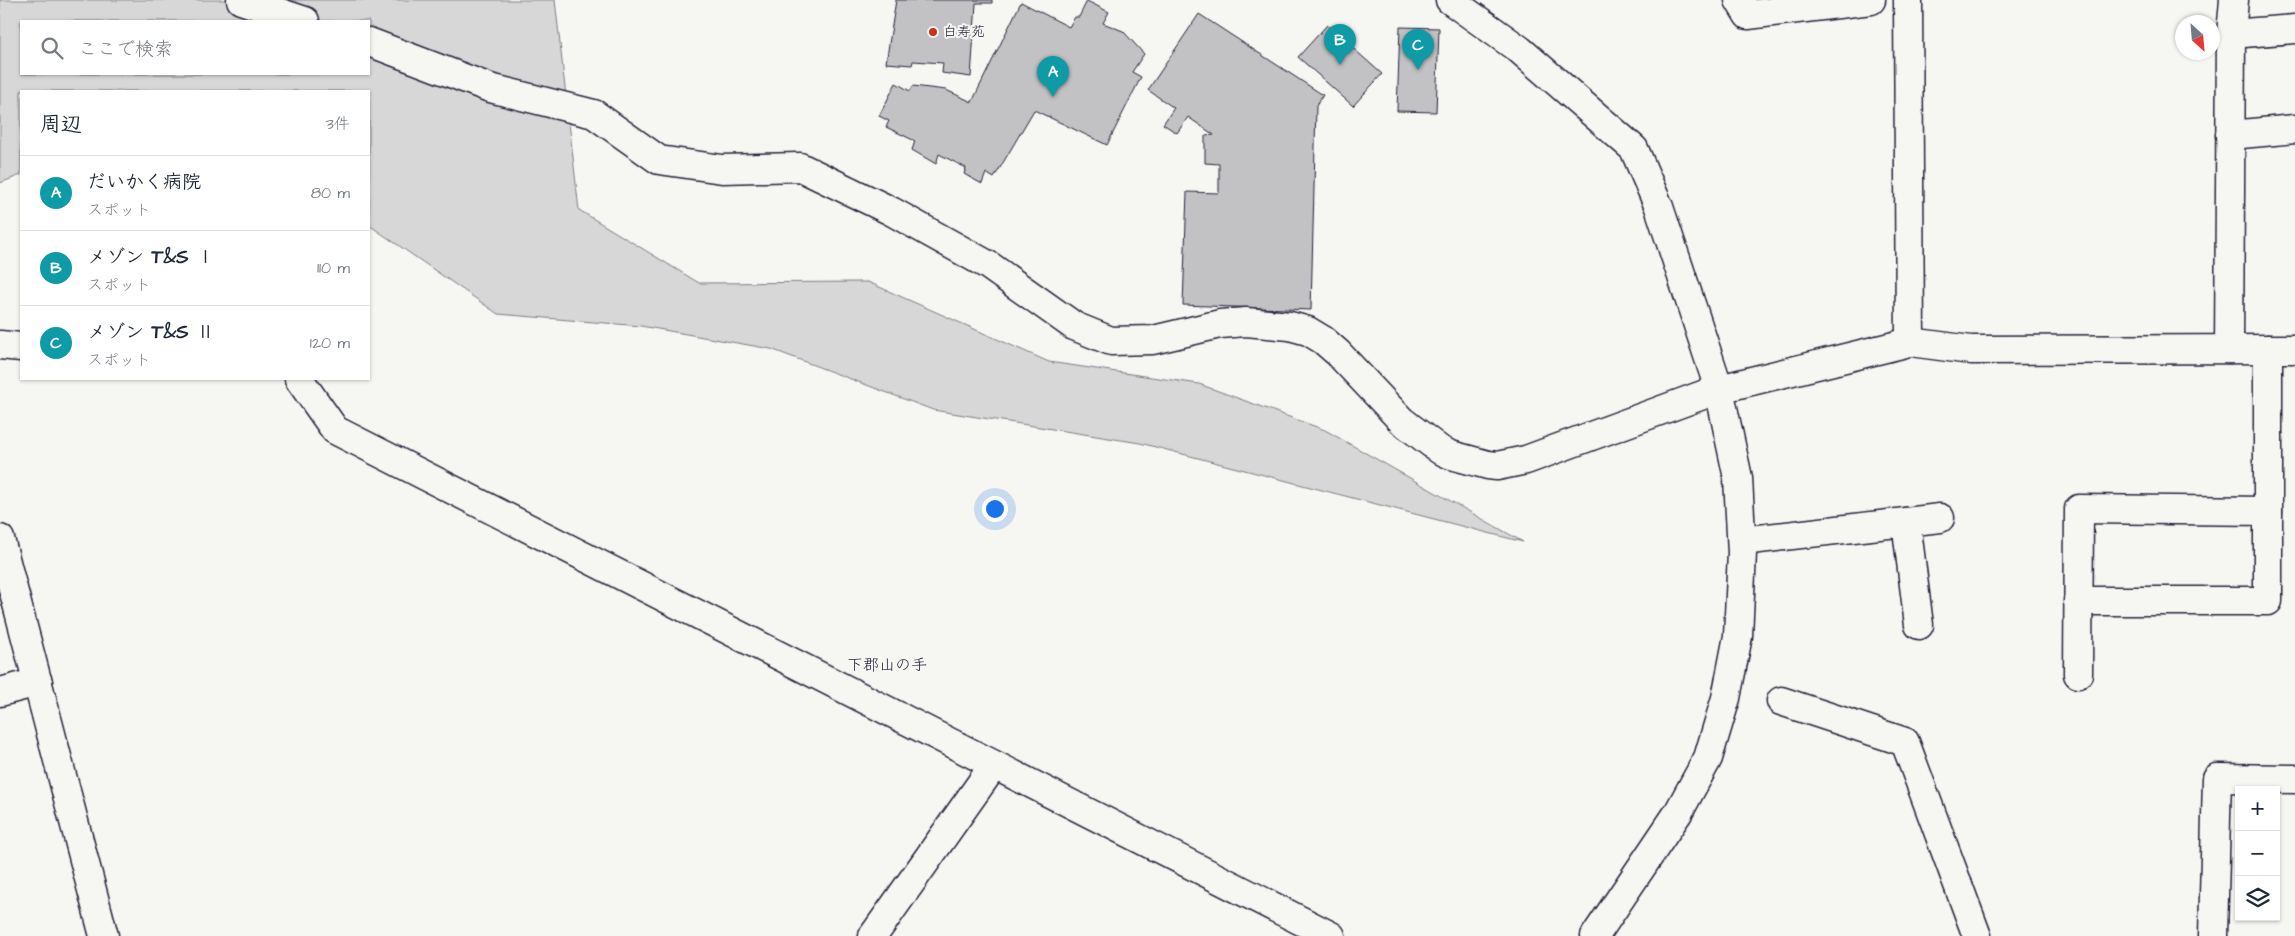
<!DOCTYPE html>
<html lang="ja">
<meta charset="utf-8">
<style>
:root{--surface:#fff;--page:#f2f2f3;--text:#1f2937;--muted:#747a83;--line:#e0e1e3;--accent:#db2777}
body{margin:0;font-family:"Architects Daughter","Klee One",sans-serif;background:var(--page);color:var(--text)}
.controls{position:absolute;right:15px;bottom:15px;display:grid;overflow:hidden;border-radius:0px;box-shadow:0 1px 4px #0004}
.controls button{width:45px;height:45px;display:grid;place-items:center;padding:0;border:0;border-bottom:1px solid var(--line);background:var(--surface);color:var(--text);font:25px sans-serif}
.compass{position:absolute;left:2175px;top:15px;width:45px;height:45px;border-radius:50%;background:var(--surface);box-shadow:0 1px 4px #0004;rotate:154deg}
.you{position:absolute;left:994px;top:508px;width:18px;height:18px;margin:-12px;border:4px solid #fff;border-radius:50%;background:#1a73e8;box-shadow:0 0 0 8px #1a73e833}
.badge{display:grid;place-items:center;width:32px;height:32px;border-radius:50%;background:var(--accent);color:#fff;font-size:16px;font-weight:700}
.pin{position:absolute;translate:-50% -41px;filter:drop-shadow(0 1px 2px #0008)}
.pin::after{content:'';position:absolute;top:26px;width:18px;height:15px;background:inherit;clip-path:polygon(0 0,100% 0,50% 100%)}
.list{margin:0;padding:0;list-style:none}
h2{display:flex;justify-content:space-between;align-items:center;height:65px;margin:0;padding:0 20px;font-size:21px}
h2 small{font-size:16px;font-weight:400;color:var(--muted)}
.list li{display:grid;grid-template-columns:32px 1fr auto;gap:15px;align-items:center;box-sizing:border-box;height:75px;padding:0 20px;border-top:1px solid var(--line)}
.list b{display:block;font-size:19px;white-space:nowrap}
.list p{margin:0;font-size:16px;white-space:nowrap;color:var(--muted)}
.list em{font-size:16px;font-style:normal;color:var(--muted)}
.icon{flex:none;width:28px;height:28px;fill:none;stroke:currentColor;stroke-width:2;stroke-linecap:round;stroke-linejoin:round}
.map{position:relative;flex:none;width:2295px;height:936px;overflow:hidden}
.search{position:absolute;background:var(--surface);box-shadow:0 1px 4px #0004;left:20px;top:20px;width:350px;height:55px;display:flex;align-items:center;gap:12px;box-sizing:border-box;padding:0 18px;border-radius:0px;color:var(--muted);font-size:19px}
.panel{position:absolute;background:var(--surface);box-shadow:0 1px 4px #0004;left:20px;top:90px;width:350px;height:290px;border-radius:0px}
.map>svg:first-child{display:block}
.green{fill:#d7d7d7;stroke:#7c7c89;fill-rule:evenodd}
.building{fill:#c2c2c4;stroke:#22223b}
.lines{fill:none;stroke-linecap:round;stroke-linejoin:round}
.street-casing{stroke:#22223b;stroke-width:31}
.street{stroke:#f6f6f2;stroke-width:28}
.poi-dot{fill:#c8321e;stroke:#f6f6f2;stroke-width:2}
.labels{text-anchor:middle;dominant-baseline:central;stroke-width:4;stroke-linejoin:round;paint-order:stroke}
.poi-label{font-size:14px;fill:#22223b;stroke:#f6f6f2;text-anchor:start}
.quarter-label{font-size:16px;fill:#22223b;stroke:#f6f6f2}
</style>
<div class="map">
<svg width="2295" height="936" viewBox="0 0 2295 936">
<rect width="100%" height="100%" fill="#f6f6f2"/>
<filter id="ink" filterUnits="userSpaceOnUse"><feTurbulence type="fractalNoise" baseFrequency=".02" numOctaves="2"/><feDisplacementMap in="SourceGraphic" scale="10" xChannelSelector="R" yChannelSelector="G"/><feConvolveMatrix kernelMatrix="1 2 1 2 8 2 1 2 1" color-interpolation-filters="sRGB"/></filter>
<g filter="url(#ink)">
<!-- green -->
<path class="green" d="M 0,0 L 555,0 L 579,210 L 699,283 L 868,282 L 1049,362 L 1199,384 L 1325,430 L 1523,542 L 1140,443 L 933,410 L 771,349 L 641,326 L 498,314 L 369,225 L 369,91 L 21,91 L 21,175 L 0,183 ZM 21,21 L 369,21 L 369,74 L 21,74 Z"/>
<!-- building -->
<g class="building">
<path d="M 896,0 L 992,0 L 992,3 L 976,3 L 971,77 L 942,73 L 943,63 L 913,61 L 912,65 L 886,63 Z"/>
<path d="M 1087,1 L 1109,12 L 1103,23 L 1123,31 L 1144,54 L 1132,72 L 1141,77 L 1107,145 L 1034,110 L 994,178 L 986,173 L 982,184 L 964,174 L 966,168 L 939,154 L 936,164 L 912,150 L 915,141 L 886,127 L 889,121 L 879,116 L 896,83 L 910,91 L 913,86 L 946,90 L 972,102 L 1021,2 L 1069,27 L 1075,17 L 1079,17 Z"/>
<path d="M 1199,14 L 1323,95 L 1316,106 L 1311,310 L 1183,305 L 1187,192 L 1219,193 L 1219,164 L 1205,163 L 1205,136 L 1214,135 L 1188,117 L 1177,133 L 1163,124 L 1174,108 L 1148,90 Z"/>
<path d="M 1327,25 L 1382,74 L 1353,106 L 1298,57 Z"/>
<path d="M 1400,27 L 1439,28 L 1436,112 L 1397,111 Z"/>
</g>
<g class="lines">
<defs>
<g id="street">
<path d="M 241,0 L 305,21"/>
<path d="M 1450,0 L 1520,50 L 1634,149 L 1659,207 L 1719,389 L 1738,478 L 1742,553 L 1738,636 L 1726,698 L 1708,758 L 1678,813 L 1595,936"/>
<path d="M 1739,0 L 1748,15 L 1871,0"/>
<path d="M 1908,0 L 1910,342"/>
<path d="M 2231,34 L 2295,29"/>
<path d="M 369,42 L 490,88 L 594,114 L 659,160 L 722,169 L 800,167 L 891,211 L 988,265 L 1074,326 L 1111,341 L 1153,340 L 1220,324 L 1246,322 L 1290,326 L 1308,331 L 1323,340 L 1338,353 L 1402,421 L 1440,450 L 1451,455 L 1488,465 L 1497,466 L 1526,460 L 1719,389 L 1910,342 L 1971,350 L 2295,349"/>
<path d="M 2230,135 L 2295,129"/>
<path d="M 0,345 L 21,347"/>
<path d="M 2229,349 L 2231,34 L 2234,0"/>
<path d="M 299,379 L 335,430 L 1331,936"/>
<path d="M 1906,522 L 1919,625"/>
<path d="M 0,539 L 104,936"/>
<path d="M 1742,541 L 1940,518"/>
<path d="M 2078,601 L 2268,601 L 2268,349"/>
<path d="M 2078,674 L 2079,509 L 2268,511"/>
<path d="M 0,692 L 38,682"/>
<path d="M 1781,701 L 1905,742 L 1977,936"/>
<path d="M 873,936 L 994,765"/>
<path d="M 2213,936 L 2217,778 L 2295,779"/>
</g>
</defs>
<!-- street casing -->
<use href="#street" class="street-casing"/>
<!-- street -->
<use href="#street" class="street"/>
</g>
</g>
<!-- markers -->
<circle class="poi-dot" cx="933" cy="32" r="5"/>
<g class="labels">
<!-- poi labels -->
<g class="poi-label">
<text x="943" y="32">白寿苑</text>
</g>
<!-- quarter labels -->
<g class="quarter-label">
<text x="887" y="665">下郡山の手</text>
</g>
</g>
</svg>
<div class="controls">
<button>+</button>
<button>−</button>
<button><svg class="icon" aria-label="layers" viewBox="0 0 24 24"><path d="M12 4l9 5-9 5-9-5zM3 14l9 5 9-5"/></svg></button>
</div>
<svg class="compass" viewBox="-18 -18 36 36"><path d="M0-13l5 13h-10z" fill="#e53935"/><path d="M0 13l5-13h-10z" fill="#747a83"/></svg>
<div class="you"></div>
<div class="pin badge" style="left:1053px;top:97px;background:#0f9aa8">A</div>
<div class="pin badge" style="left:1340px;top:65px;background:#0f9aa8">B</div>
<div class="pin badge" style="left:1418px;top:70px;background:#0f9aa8">C</div>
<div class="search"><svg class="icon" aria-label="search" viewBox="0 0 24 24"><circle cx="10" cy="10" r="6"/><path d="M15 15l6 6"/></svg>ここで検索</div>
<section class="panel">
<h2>周辺<small>3件</small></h2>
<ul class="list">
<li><span class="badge" style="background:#0f9aa8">A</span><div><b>だいかく病院</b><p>スポット</p></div><em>80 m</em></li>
<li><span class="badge" style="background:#0f9aa8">B</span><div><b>メゾン T&amp;S Ⅰ</b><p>スポット</p></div><em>110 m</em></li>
<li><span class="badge" style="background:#0f9aa8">C</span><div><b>メゾン T&amp;S Ⅱ</b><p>スポット</p></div><em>120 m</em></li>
</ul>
</section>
</div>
